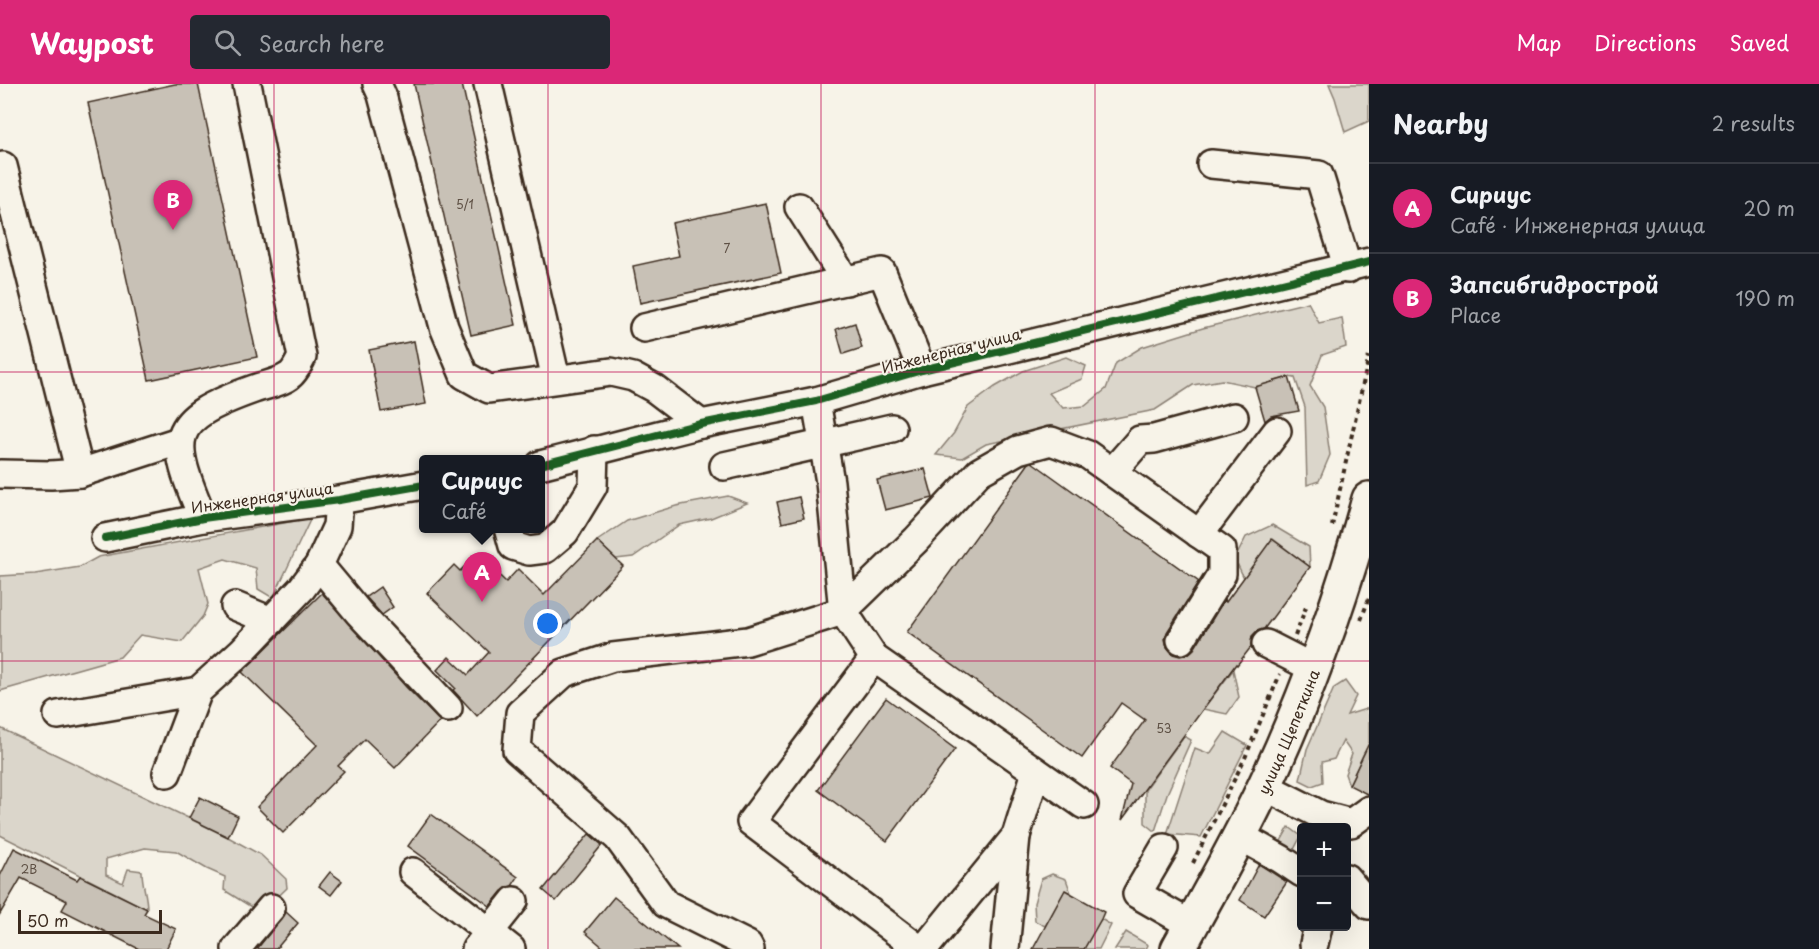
<!DOCTYPE html>
<meta charset="utf-8">
<style>
:root{--surface:#171b24;--page:#242831;--text:#f1f3f6;--muted:#9ea1a6;--line:#363941;--accent:#db2777}
body{margin:0;font-family:"Playpen Sans",sans-serif;background:var(--page);color:var(--text)}
.controls{position:absolute;right:18px;bottom:18px;display:grid;overflow:hidden;border-radius:6px;box-shadow:0 6px 24px #0002}
.controls button{width:54px;height:54px;display:grid;place-items:center;padding:0;border:0;border-bottom:2px solid var(--line);background:var(--surface);color:var(--text);font:30px sans-serif}
.scale{position:absolute;left:18px;bottom:15px;width:144px;box-sizing:border-box;padding-left:6px;border:3px solid #3b2a1e;border-top:0;font-size:16px;line-height:21px;white-space:nowrap;color:#3b2a1e;-webkit-text-stroke:4px #f7f3e8;paint-order:stroke}
.you{position:absolute;left:548px;top:540px;width:21px;height:21px;margin:-15px;border:4px solid #fff;border-radius:50%;background:#1a73e8;box-shadow:0 0 0 9px #1a73e833}
.badge{display:grid;place-items:center;width:39px;height:39px;border-radius:50%;background:var(--accent);color:#fff;font-size:20px;font-weight:700}
.pin{position:absolute;translate:-50% -50px;filter:drop-shadow(0 2px 3px #0008)}
.pin::after{content:'';position:absolute;top:32px;width:21px;height:18px;background:inherit;clip-path:polygon(0 0,100% 0,50% 100%)}
.popup{position:absolute;left:419px;top:371px;width:126px;height:78px;box-sizing:border-box;display:grid;place-content:center;border-radius:6px;background:var(--surface);filter:drop-shadow(0 2px 4px #0005);font-size:20px;white-space:nowrap;color:var(--muted)}
.popup b{font-size:22px;color:var(--text)}
.popup::after{content:'';position:absolute;left:50%;top:100%;margin-left:-12px;border:12px solid transparent;border-top-color:var(--surface)}
.list{margin:0;padding:0;list-style:none}
h2{display:flex;justify-content:space-between;align-items:center;height:78px;margin:0;padding:0 24px;font-size:26px}
h2 small{font-size:20px;font-weight:400;color:var(--muted)}
.list li{display:grid;grid-template-columns:39px 1fr auto;gap:18px;align-items:center;box-sizing:border-box;height:90px;padding:0 24px;border-top:2px solid var(--line)}
.list b{display:block;font-size:22px;white-space:nowrap}
.list p{margin:0;font-size:20px;white-space:nowrap;color:var(--muted)}
.list em{font-size:20px;font-style:normal;color:var(--muted)}
.icon{flex:none;width:33px;height:33px;fill:none;stroke:currentColor;stroke-width:2;stroke-linecap:round;stroke-linejoin:round}
.map{position:relative;flex:none;width:1369px;height:865px;overflow:hidden}
header{display:flex;align-items:center;gap:36px;box-sizing:border-box;height:84px;padding:0 30px;background:var(--accent);color:#fff}
header strong{font-size:28px}
nav{display:flex;gap:33px;margin-inline-start:auto;font-size:21px}
.search{width:420px;height:54px;background:var(--page);display:flex;align-items:center;gap:15px;box-sizing:border-box;padding:0 21px;border-radius:6px;color:var(--muted);font-size:22px}
main{display:flex}
aside{flex:1;background:var(--surface)}
.map>svg:first-child{display:block}
.green{fill:#dbd6cb;stroke:#8b8074;stroke-width:1.5}
.building{fill:#c8c1b6;stroke:#3b2a1e;stroke-width:1.5}
.lines{fill:none;stroke-linecap:round;stroke-linejoin:round}
.minor-casing{stroke:#3b2a1e;stroke-width:32}
.major-casing{stroke:#3b2a1e;stroke-width:38}
.path{stroke:#3b2a1e;stroke-width:4;stroke-dasharray:4.5 4.5;stroke-linecap:butt}
.minor{stroke:#f7f3e8;stroke-width:27}
.major{stroke:#f7f3e8;stroke-width:33}
.cycleway-casing{stroke:#f7f3e8;stroke-width:11}
.cycleway{stroke:#1b5e20;stroke-width:8}
.grid{fill:none;stroke:#c2185b;stroke-width:1.5;stroke-opacity:0.55}
.labels{text-anchor:middle;dominant-baseline:central;stroke-width:4.5;stroke-linejoin:round;paint-order:stroke}
.number-label{font-size:12px;fill:#5e5044}
.street-label{font-size:15px;fill:#3b2a1e;stroke:#f7f3e8}
</style>
<header>
<strong>Waypost</strong>
<div class="search"><svg class="icon" aria-label="search" viewBox="0 0 24 24"><circle cx="10" cy="10" r="6"/><path d="M15 15l6 6"/></svg>Search here</div>
<nav><a>Map</a><a>Directions</a><a>Saved</a></nav>
</header>
<main>
<div class="map">
<svg width="1369" height="865" viewBox="0 0 1369 865">
<rect width="100%" height="100%" fill="#f7f3e8"/>
<filter id="ink" filterUnits="userSpaceOnUse"><feTurbulence type="fractalNoise" baseFrequency=".0167" numOctaves="2"/><feDisplacementMap in="SourceGraphic" scale="12" xChannelSelector="R" yChannelSelector="G"/><feConvolveMatrix kernelMatrix="1 2 1 2 8 2 1 2 1" color-interpolation-filters="sRGB"/></filter>
<g filter="url(#ink)">
<!-- green -->
<g class="green">
<path d="M 1329,0 L 1369,0 L 1369,37 L 1345,48 L 1335,14 Z"/>
<path d="M 1308,218 L 1319,239 L 1342,234 L 1346,263 L 1322,271 L 1310,302 L 1323,323 L 1330,371 L 1319,397 L 1307,401 L 1305,323 L 1295,294 L 1289,293 L 1255,303 L 1222,296 L 1193,301 L 1155,326 L 986,360 L 962,374 L 936,371 L 954,349 L 968,323 L 995,303 L 1023,287 L 1066,273 L 1086,282 L 1082,295 L 1049,309 L 1063,324 L 1085,322 L 1106,305 L 1116,279 L 1142,263 L 1203,244 Z"/>
<path d="M 728,412 L 747,419 L 711,434 L 679,441 L 633,473 L 616,475 L 597,457 L 627,437 L 676,422 Z"/>
<path d="M 311,434 L 273,514 L 258,505 L 256,484 L 225,475 L 199,484 L 208,520 L 203,532 L 182,558 L 140,551 L 120,573 L 0,607 L 0,492 L 35,490 L 80,483 L 98,473 Z"/>
<path d="M 1272,441 L 1309,463 L 1310,483 L 1273,455 L 1244,494 L 1235,475 L 1246,453 Z"/>
<path d="M 1233,586 L 1239,613 L 1227,630 L 1203,625 Z"/>
<path d="M 1345,597 L 1356,612 L 1347,631 L 1369,624 L 1369,671 L 1364,669 L 1349,701 L 1345,690 L 1352,670 L 1343,657 L 1334,675 L 1322,678 L 1323,698 L 1312,702 L 1300,696 L 1307,665 L 1334,604 Z"/>
<path d="M 0,644 L 228,753 L 261,771 L 286,795 L 287,804 L 261,829 L 224,806 L 225,793 L 207,785 L 176,767 L 145,764 L 106,775 L 106,791 L 123,799 L 128,785 L 142,787 C 142,801 147,811 147,825 L 0,751 Z"/>
<path d="M 1225,648 L 1247,661 L 1201,753 L 1167,750 L 1195,664 L 1210,670 Z"/>
<path d="M 1184,652 L 1191,656 L 1167,710 L 1155,747 L 1145,739 L 1145,706 Z"/>
<path d="M 1289,743 L 1301,752 L 1290,773 L 1284,770 L 1281,757 Z"/>
<path d="M 1052,790 L 1066,795 L 1071,809 L 1065,807 L 1045,842 L 1035,837 L 1034,819 L 1041,795 Z"/>
<path d="M 1101,835 L 1111,841 L 1099,865 L 1084,865 Z"/>
<path d="M 1126,848 L 1148,861 L 1146,865 L 1115,865 Z"/>
</g>
<!-- building -->
<g class="building">
<path d="M 175,0 L 198,0 L 257,273 L 149,296 L 88,19 Z"/>
<path d="M 414,0 L 462,0 L 516,241 L 471,251 Z"/>
<path d="M 766,119 L 781,189 L 640,219 L 633,182 L 679,172 L 672,139 Z"/>
<path d="M 855,239 L 862,264 L 843,270 L 836,245 Z"/>
<path d="M 414,257 L 426,320 L 381,328 L 369,266 Z"/>
<path d="M 1289,293 L 1299,327 L 1271,332 L 1265,337 L 1255,303 Z"/>
<path d="M 1032,378 L 1199,498 L 1167,548 L 1165,555 L 1167,563 L 1173,570 L 1180,572 L 1188,570 L 1194,565 L 1224,516 L 1226,518 L 1272,455 L 1310,483 L 1264,545 L 1257,547 L 1252,552 L 1251,563 L 1237,581 L 1236,580 L 1122,736 L 1131,700 L 1110,684 L 1145,636 L 1121,619 L 1082,674 L 907,548 L 1029,379 Z"/>
<path d="M 925,385 L 933,414 L 885,426 L 877,396 Z"/>
<path d="M 799,413 L 804,434 L 782,439 L 777,418 Z"/>
<path d="M 597,457 L 623,482 L 477,632 L 453,606 L 455,604 L 437,586 L 449,573 L 468,591 L 489,568 L 427,509 L 454,481 L 460,487 L 477,470 L 506,498 L 518,485 L 544,511 Z"/>
<path d="M 380,503 L 393,523 L 382,531 L 366,513 Z"/>
<path d="M 322,509 L 406,603 L 440,637 L 395,684 L 365,655 L 338,682 L 344,687 L 283,749 L 257,723 L 317,661 L 242,588 Z"/>
<path d="M 886,614 L 955,665 L 887,757 L 818,706 Z"/>
<path d="M 1369,659 L 1369,711 L 1349,701 Z"/>
<path d="M 200,713 L 238,732 L 228,753 L 189,734 Z"/>
<path d="M 431,730 L 518,793 L 512,802 L 502,807 L 490,822 L 408,762 Z"/>
<path d="M 589,750 L 602,761 L 556,817 L 543,806 Z"/>
<path d="M 14,764 L 77,796 L 80,792 L 147,825 L 144,830 L 176,845 L 166,865 L 139,865 L 62,826 L 67,817 L 21,794 L 0,830 L 0,792 Z"/>
<path d="M 1259,780 L 1287,798 L 1264,832 L 1240,816 Z"/>
<path d="M 330,788 L 342,797 L 331,811 L 319,802 Z"/>
<path d="M 1065,806 L 1104,828 L 1101,835 L 1084,865 L 1033,865 Z"/>
<path d="M 614,813 L 678,865 L 605,865 L 585,848 Z"/>
<path d="M 286,828 L 298,839 L 276,865 L 257,865 Z"/>
</g>
<g class="lines">
<defs>
<g id="minor">
<path d="M 377,0 L 382,11 L 444,243 L 464,291 L 489,305 L 611,288 L 633,293 L 655,305 L 701,340"/>
<path d="M 488,0 L 556,295"/>
<path d="M 1211,80 L 1319,91 L 1348,185"/>
<path d="M 0,83 L 3,82 L 80,389"/>
<path d="M 799,123 L 846,197"/>
<path d="M 644,244 L 882,188 L 922,286"/>
<path d="M 816,317 L 830,398 L 843,527 L 874,574 L 1084,721"/>
<path d="M 540,381 L 701,340 L 816,317 L 922,286 L 1369,178"/>
<path d="M 724,382 L 892,344"/>
<path d="M 1112,388 L 1140,356 L 1154,355 L 1234,333"/>
<path d="M 0,390 L 51,391 L 80,389 L 179,357"/>
<path d="M 203,434 C 168,352 167,336 254,305 C 265,301 280,299 289,292 C 294,289 299,279 302,273 L 247,0"/>
<path d="M 508,444 L 513,462 L 529,467 L 545,465 L 565,448 L 593,402 L 594,366"/>
<path d="M 1199,450 L 1277,347"/>
<path d="M 105,454 L 203,434 L 339,416 L 424,401"/>
<path d="M 319,481 L 359,529 L 448,624"/>
<path d="M 235,522 L 271,537"/>
<path d="M 1266,560 L 1313,584"/>
<path d="M 874,574 L 751,738 L 919,865"/>
<path d="M 58,631 L 198,607"/>
<path d="M 167,689 L 198,607 L 242,567 L 302,504 L 319,481 L 337,442 L 339,416"/>
<path d="M 1264,702 L 1321,731 L 1351,739 L 1369,726"/>
<path d="M 1240,752 L 1281,775 L 1302,789"/>
<path d="M 1164,764 L 1137,810 L 1191,841"/>
<path d="M 413,788 L 511,865"/>
<path d="M 1346,794 L 1369,821"/>
<path d="M 1314,860 L 1318,842"/>
<path d="M 236,865 L 271,824"/>
<path d="M 476,865 L 514,817"/>
<path d="M 750,865 L 748,861 L 666,820 L 618,754 L 517,666 L 520,629 L 564,589 L 613,573 L 748,557 L 843,527 L 916,456 L 979,388 L 1018,366 L 1051,357 L 1088,371 L 1222,466 L 1222,490 L 1181,556"/>
<path d="M 924,865 L 1016,752 L 1036,688"/>
<path d="M 1005,865 L 1016,752"/>
</g>
<g id="major">
<path id="s1" d="M 1178,865 C 1208,811 1238,758 1264,703 C 1307,612 1342,512 1369,415"/>
</g>
</defs>
<!-- minor casing -->
<use href="#minor" class="minor-casing"/>
<!-- major casing -->
<use href="#major" class="major-casing"/>
<!-- path -->
<g class="path">
<path d="M 1332,442 L 1369,272"/>
<path d="M 1361,536 L 1369,514"/>
<path d="M 1295,552 L 1306,523"/>
<path d="M 1193,779 L 1245,674 L 1280,590"/>
</g>
<!-- minor -->
<use href="#minor" class="minor"/>
<!-- major -->
<use href="#major" class="major"/>
<defs>
<g id="cycleway">
<path d="M 540,381 L 701,340 L 816,317 L 922,286 L 1369,178"/>
<path d="M 105,454 L 203,434 L 339,416 L 424,401"/>
</g>
</defs>
<!-- cycleway casing -->
<use href="#cycleway" class="cycleway-casing"/>
<!-- cycleway -->
<use href="#cycleway" class="cycleway"/>
</g>
</g>
<!-- grid -->
<path class="grid" d="M 274,0 L 274,865M 548,0 L 548,865M 821,0 L 821,865M 1095,0 L 1095,865M 0,288 L 1369,288M 0,577 L 1369,577"/>
<g class="labels">
<!-- number labels -->
<g class="number-label">
<text x="465" y="120">5/1</text>
<text x="727" y="164">7</text>
<text x="1164" y="644">53</text>
<text x="29" y="785">2В</text>
</g>
<!-- street labels -->
<g class="street-label">
<text transform="translate(951 266) rotate(-14)">Инженерная улица</text>
<text transform="translate(262 413) rotate(-8)">Инженерная улица</text>
<text stroke="none"><textPath href="#s1" startOffset="244">улица Щепеткина</textPath></text>
</g>
</g>
</svg>
<div class="controls">
<button>+</button>
<button>−</button>
</div>
<div class="scale">50 m</div>
<div class="you"></div>
<div class="pin badge" style="left:482px;top:518px">A</div>
<div class="popup"><b>Сириус</b>Café</div>
<div class="pin badge" style="left:173px;top:146px">B</div>
</div>
<aside>
<h2>Nearby<small>2 results</small></h2>
<ul class="list">
<li><span class="badge">A</span><div><b>Сириус</b><p>Café · Инженерная улица</p></div><em>20 m</em></li>
<li><span class="badge">B</span><div><b>Запсибгидрострой</b><p>Place</p></div><em>190 m</em></li>
</ul>
</aside>
</main>
